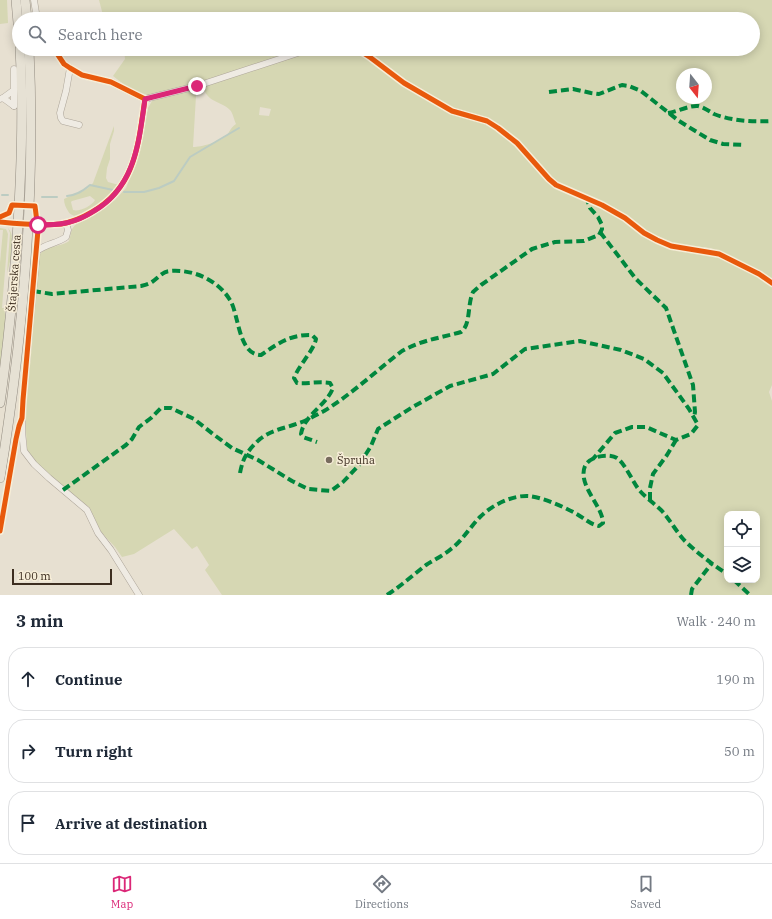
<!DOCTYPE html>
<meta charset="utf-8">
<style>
:root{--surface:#fff;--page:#f6f6f7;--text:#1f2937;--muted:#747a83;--line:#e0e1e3;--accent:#db2777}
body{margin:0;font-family:"IBM Plex Serif",serif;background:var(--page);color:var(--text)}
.controls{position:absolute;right:12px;bottom:12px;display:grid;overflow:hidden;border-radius:8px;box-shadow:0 2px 10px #0003}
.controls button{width:36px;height:36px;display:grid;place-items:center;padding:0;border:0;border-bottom:1px solid var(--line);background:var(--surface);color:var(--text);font:20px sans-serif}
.compass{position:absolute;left:676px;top:68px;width:36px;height:36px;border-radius:50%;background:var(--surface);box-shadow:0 2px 10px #0003;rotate:163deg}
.scale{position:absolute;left:12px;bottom:10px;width:100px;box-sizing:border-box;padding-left:4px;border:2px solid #3d2e20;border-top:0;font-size:11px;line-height:14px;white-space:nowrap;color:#3d2e20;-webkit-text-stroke:3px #f7eed8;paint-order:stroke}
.stop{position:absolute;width:12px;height:12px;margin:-9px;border:3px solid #db2777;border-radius:50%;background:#fff}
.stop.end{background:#db2777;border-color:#fff;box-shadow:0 1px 4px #0008}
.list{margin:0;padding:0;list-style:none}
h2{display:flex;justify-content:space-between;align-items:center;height:52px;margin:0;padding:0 16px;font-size:17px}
h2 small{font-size:13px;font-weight:400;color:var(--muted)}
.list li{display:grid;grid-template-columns:26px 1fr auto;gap:12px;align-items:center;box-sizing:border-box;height:64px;margin:0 8px 8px;padding:0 8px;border:1px solid var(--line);border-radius:16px}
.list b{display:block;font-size:15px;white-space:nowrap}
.list em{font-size:13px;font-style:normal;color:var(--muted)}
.icon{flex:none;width:22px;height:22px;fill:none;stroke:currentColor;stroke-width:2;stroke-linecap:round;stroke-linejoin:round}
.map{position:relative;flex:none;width:772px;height:595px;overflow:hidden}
.search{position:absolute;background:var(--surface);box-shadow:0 2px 10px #0003;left:12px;right:12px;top:12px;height:44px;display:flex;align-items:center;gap:10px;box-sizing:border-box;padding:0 14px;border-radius:22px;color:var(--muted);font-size:15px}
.sheet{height:268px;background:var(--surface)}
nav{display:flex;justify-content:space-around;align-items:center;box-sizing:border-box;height:56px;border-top:1px solid var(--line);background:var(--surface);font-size:11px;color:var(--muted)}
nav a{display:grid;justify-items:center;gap:2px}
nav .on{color:var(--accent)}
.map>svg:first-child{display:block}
.green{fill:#d6d7b3;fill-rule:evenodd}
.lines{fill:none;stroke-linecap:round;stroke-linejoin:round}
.stream{stroke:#bcccc2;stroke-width:2}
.street-casing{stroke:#ada599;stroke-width:7}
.primary-casing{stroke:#928b80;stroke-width:10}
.street{stroke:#efebe3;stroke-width:6}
.primary{stroke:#e6e1d4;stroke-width:9}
.quiet{stroke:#00873e;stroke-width:4;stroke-dasharray:8 4;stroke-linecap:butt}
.cycleway-casing{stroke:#f7eed8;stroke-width:8}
.cycleway{stroke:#e8590c;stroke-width:5}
.route{stroke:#db2777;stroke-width:5}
.poi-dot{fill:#786c5e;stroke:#f7eed8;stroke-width:1.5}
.labels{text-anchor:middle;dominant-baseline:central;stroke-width:3;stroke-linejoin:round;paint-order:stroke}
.street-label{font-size:11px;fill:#3d2e20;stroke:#f7eed8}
.poi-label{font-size:11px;fill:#3d2e20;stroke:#f7eed8;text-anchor:start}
</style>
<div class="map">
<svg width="772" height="595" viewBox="0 0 772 595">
<rect width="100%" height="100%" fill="#e7e0d1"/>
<!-- green -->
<g class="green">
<path d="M 0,0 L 7,0 L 8,23 L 0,24 Z"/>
<path d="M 99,0 L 772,0 L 772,279 L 767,275 L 719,251 L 710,248 L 675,244 L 659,239 L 641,227 L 553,180 L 493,121 L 450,107 L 420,91 L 360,49 L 753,49 L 753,19 L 104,19 ZM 682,74 L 706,74 L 706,98 L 682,98 Z"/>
<path d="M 124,49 L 303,49 L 183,88 L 157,95 L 147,95 L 141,93 L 126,86 L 113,76 L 125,59 Z"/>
<path d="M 316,49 L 353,50 L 426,98 L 484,122 L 517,146 L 547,181 L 591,201 L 631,225 L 646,237 L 657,243 L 679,251 L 711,254 L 718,256 L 766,281 L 772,286 L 772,385 L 769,392 L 772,401 L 772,595 L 222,595 L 205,570 L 209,565 L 197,546 L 192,549 L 174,529 L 134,554 L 122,557 L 115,547 L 101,532 L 89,507 L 63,488 L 29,455 L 27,450 L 25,411 L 39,257 C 43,245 59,248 69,241 L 72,229 L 75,225 L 101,211 L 115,200 L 126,188 L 137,160 L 148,108 L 152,101 L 195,89 L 196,96 L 193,147 C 201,147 220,142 226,136 C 230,132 230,128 236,124 C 234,120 233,113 230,110 C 220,100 206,103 203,85 ZM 260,107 L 271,109 L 269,116 L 259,115 ZM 727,514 L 757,514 L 757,580 L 727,580 Z"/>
<path d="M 114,126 L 114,131 L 110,144 L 110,159 L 107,168 L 106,178 L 108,182 L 119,185 C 112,194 77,228 68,211 C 66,208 64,204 64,199 C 75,193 85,193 93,183 ZM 90,196 L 95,200 C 92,206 79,212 73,210 L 71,202 L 72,201 Z"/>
<path d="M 0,228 L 6,229 L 8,234 L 2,308 L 4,308 L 6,320 L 0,373 L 0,263 L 3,230 L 0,230 Z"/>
<path d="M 8,228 C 18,239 10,261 7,273 L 10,233 Z"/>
</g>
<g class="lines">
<!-- stream -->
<g class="stream">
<path d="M 124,192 L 144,192 L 159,188 L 174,181 L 190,157 L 239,128"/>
<path d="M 2,195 L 8,195"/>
<path d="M 67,196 C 77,195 83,191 90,185 L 113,190"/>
<path d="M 42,197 L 57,197"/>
</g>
<defs>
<g id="street">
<path d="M 34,0 L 37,19"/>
<path d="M 357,49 L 371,58 L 404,83 L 452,111 L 487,121 L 498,128 L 517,143 L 549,179 L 556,185 L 602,205 L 625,218 L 644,233 L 657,240 L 671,246 L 719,254 L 759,274 L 772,283"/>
<path d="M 70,68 L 66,91 L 60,113 L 61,118 L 63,121 L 79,125"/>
<path d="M 3,98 L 14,90 L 14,69"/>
<path d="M 0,99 L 3,98 L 14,106"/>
<path d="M 145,99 L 197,86 L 310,49"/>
<path d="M 14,106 L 14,90"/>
<path d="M 0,222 C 20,224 41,226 61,224 C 72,222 82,218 92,212 C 136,187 138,145 145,99 L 111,82 L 82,75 L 70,68 L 64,64 L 54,49"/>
<path d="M 66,223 L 68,230 L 66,237 C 56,244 47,243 37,251 L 23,400 L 22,431 L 24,451 L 34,464 L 49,478 L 87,510 L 98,533 L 111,550 L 139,595"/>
</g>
<g id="primary">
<path d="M 16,0 L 19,34"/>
<path d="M 25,0 L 27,19"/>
<path d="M 0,403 C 7,353 12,303 16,252 C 21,185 24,117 20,49"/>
<path d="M 0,478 C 23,337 36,192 29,49"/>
</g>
</defs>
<!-- street casing -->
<use href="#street" class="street-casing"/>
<!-- primary casing -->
<use href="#primary" class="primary-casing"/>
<!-- street -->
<use href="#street" class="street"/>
<!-- primary -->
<use href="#primary" class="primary"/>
<!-- quiet -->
<g class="quiet">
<path d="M 549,92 L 573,89 L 591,93 L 599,94 L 622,85 L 629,86 L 641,91 L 679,121 L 710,140 L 723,144 L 744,145"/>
<path d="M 668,113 C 676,112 690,105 698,106 C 703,107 709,111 714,114 C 732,121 753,122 772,121"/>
<path d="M 600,232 L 636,279 L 666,308 L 693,385 L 695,412 L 694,418"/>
<path d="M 33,291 L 52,294 L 141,286 C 145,285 149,284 152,282 C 158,278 163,271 170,271 C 193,269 218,280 230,300 C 239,314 238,355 261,355 C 277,344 291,334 312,335 L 316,339 C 314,350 299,365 294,378 L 297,383 C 308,384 319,381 330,383 L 333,388 C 326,406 304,415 301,434 L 303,437 L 317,442"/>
<path d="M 240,473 C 243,457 248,450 260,439 C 271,430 286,428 299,423 C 308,420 316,415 324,411 C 352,394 376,371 402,351 C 422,340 440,338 461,332 C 471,325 467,305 473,292 L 481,285 L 532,249 L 555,242 L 584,241 L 599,235 L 602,229 L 602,225 L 598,217 L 590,208 L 586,197"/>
<path d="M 63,490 L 126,445 L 132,439 L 139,427 L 151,418 L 161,408 L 171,408 L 194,419 L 213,434 L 232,448 L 258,460 L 292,481 L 308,489 L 331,491 L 343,482 L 359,465 L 371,446 L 378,429 L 411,408 L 450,386 L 493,374 L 525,349 L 580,341 L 621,350 L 644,359 L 663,373 L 689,409 L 698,425 L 691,434 L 676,440 L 646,427 L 632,427 L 615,433 L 593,459"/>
<path d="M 650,500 L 650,488 L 653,474 L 667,455 L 676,440"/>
<path d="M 734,580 L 750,595"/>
<path d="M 387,595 C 401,586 413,575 426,565 C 434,560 444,555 451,549 C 463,540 470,527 480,517 C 492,505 512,495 529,496 C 544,498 562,506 575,513 C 583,517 589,524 599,526 L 603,523 C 603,506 577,485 585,466 C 590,456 609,453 617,458 C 625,463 633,483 640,491 C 646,498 655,504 662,511 C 670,520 676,531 684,540 C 697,553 712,564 727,574"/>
<path d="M 691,595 L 692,589 L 712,563"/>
</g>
<defs>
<g id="cycleway">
<path d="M 357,49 L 371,58 L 404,83 L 452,111 L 487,121 L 498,128 L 517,143 L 549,179 L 556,185 L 602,205 L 625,218 L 644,233 L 657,240 L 671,246 L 719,254 L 759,274 L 772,283"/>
<path d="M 0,217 L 9,213 L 12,205 L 35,206 L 38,230 L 23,400 L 22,418 L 19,426 L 16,439 L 0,531"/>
<path d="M 0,222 C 20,224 41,226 61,224 C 72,222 82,218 92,212 C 136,187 138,145 145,99 L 111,82 L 82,75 L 70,68 L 64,64 L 54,49"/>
</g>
</defs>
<!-- cycleway casing -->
<use href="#cycleway" class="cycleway-casing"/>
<!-- cycleway -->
<use href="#cycleway" class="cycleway"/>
</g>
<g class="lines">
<!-- route -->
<path class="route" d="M 38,225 C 47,225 56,225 66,223 C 76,221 85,217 94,211 C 135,187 139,142 145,99 L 197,86"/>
</g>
<!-- markers -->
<circle class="poi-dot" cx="329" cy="460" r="4"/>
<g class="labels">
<!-- street labels -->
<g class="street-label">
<text transform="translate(14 273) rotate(-86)">Štajerska cesta</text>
</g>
<!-- poi labels -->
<g class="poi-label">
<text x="337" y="460">Špruha</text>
</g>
</g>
</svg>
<div class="controls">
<button><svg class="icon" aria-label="locate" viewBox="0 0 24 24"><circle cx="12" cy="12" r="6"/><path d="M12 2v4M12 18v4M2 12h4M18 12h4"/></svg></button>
<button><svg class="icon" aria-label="layers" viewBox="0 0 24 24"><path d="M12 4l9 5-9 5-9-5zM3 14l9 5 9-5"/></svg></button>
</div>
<svg class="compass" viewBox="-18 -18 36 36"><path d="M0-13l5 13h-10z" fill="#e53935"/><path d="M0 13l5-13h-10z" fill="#747a83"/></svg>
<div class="scale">100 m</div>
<div class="stop" style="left:38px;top:225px"></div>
<div class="stop end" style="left:197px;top:86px"></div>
<div class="search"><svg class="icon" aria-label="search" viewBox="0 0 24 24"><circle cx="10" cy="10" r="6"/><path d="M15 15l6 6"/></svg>Search here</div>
</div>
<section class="sheet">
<h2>3 min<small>Walk · 240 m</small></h2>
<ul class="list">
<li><svg class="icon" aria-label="ahead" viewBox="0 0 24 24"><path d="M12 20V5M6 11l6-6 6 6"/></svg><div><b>Continue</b></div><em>190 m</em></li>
<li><svg class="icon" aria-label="right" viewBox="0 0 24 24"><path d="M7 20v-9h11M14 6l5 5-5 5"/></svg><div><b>Turn right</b></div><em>50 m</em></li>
<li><svg class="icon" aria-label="arrive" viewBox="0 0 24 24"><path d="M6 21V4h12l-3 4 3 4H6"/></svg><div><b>Arrive at destination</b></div></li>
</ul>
</section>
<nav>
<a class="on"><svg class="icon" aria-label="map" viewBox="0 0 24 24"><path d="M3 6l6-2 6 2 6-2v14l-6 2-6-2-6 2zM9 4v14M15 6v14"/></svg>Map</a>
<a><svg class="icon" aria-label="directions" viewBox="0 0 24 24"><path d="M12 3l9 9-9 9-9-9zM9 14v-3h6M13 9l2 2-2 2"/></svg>Directions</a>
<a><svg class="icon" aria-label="saved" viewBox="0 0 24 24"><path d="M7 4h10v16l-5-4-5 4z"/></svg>Saved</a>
</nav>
